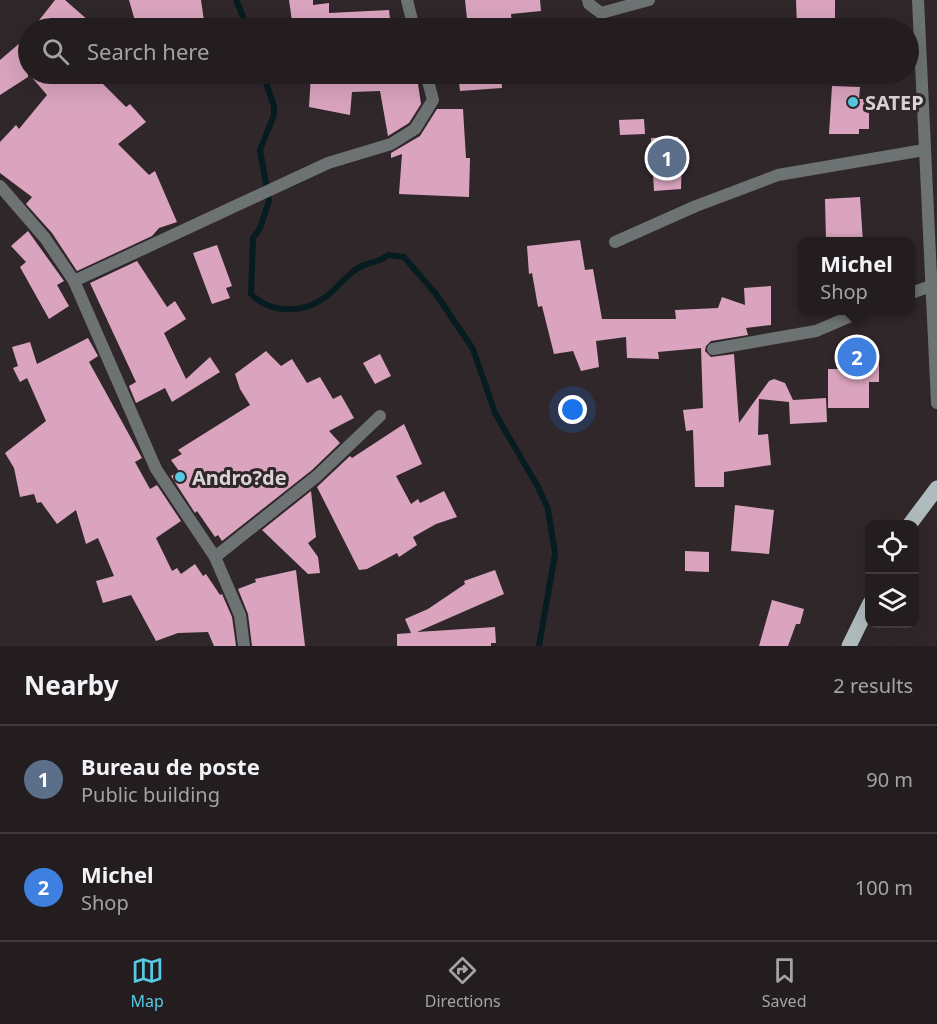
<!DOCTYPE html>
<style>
:root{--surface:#241d20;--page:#302a2d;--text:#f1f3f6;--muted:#a3a2a5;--line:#413b3e;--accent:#57c9e2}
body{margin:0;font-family:"Noto Sans",sans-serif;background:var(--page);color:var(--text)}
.controls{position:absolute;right:18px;bottom:18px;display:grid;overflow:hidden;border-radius:12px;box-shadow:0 6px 24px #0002}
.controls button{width:54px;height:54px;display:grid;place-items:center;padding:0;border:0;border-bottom:2px solid var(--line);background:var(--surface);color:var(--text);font:30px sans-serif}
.you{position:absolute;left:573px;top:410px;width:21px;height:21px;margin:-15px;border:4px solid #fff;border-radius:50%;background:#1a73e8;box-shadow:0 0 0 9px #1a73e833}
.badge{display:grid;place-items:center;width:39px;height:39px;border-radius:50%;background:var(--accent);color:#fff;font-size:20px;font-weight:700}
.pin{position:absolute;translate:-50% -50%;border:3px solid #fff;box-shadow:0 2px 6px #0006}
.popup{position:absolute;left:798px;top:237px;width:117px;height:78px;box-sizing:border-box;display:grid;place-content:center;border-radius:12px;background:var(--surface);filter:drop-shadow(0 2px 4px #0005);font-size:20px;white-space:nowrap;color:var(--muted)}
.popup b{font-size:22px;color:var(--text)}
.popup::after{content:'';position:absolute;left:50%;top:100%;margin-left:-12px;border:12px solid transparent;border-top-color:var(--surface)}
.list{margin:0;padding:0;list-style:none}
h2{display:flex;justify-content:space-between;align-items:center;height:78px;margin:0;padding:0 24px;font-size:26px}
h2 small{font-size:20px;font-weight:400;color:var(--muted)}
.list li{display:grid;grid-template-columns:39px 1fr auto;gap:18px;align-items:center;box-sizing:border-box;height:108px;padding:0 24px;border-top:2px solid var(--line)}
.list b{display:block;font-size:22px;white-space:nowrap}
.list p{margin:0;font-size:20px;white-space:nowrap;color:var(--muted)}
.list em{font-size:20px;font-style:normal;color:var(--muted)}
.icon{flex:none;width:33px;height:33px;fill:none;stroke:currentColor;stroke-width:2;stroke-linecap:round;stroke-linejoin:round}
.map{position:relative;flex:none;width:937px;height:646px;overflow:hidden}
.search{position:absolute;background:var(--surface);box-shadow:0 6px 24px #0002;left:18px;right:18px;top:18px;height:66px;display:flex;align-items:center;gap:15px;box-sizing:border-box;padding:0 21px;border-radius:33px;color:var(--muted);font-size:22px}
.sheet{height:294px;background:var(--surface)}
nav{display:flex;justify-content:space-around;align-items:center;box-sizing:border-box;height:84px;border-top:2px solid var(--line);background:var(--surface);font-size:16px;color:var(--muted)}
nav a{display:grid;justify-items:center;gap:3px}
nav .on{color:var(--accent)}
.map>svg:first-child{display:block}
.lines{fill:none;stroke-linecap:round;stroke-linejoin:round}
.stream{stroke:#071c21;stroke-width:6}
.building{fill:#daa4be}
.minor{stroke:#6d7273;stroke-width:12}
.primary{stroke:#b0bbbd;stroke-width:15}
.poi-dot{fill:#57c9e2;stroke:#30272b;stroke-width:2}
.labels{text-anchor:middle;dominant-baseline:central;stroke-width:6;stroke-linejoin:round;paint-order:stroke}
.poi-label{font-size:20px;font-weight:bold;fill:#dad4d7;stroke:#30272b;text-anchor:start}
</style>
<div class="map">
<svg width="937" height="646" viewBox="0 0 937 646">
<rect width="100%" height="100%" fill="#30272b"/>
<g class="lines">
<!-- stream -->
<g class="stream">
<path d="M 236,0 L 248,28"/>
<path d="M 263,74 L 274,106 L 274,115 L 260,150 L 269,201 L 260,228 L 253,238 L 251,294 C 272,315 305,313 327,296 C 337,288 345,277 355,270 C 366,261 378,264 388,255 L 404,257 L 436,294 L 473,349 L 495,413 L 538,487 L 548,509 L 555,554 L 539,646"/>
</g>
</g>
<!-- building -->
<g class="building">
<path d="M 55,0 L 65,0 L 97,28 L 33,28 Z"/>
<path d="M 129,0 L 201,0 L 205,28 L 137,28 Z"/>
<path d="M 289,0 L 313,0 L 313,5 L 329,3 L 329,13 L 389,10 L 391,28 L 293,28 Z"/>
<path d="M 465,0 L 540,0 L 541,11 L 511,14 L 512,28 L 468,28 Z"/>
<path d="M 796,0 L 835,0 L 835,28 L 797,28 Z"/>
<path d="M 28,36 L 28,77 L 0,95 L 0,60 Z"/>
<path d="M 29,74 L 77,74 L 85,81 L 93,74 L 126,107 L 130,104 L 146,122 L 118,144 L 149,175 L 155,171 L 177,222 L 159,228 L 152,236 L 77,271 L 52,233 L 26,204 L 32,197 L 0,173 L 0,142 L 16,125 L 19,129 L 47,95 Z"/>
<path d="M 311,74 L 391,74 L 397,75 L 397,79 L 417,77 L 421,104 L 409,123 L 388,136 L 380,91 L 352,92 L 350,115 L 309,107 Z"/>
<path d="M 458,74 L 501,74 L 502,88 L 460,91 Z"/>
<path d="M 832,86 L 860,87 L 859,99 L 869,99 L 869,129 L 859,129 L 859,134 L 829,134 Z"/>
<path d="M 437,109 L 463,109 L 466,158 L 470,158 L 469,197 L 399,194 L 402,154 L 391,158 L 391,153 L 420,136 Z"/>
<path d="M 644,119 L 645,134 L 620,135 L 619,120 Z"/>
<path d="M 678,137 L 678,158 L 682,158 L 681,189 L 654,191 L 651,138 Z"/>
<path d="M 860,197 L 863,242 L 826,242 L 825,199 Z"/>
<path d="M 28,231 L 64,281 L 57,285 L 69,306 L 49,319 L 20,267 L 26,262 L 11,246 Z"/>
<path d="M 580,240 L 585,270 L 593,269 L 602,319 L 676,319 L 675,310 L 718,308 L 722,297 L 745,305 L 744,288 L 771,286 L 771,325 L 746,328 L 748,335 L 711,341 L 706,346 L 705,351 L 711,357 L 734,354 L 739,423 L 769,381 L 774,379 L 785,383 L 793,400 L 826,398 L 827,422 L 790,424 L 789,402 L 759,399 L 758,435 L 768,434 L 771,465 L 724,472 L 724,487 L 695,487 L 693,430 L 686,431 L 683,410 L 703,408 L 701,348 L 658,352 L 659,359 L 627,358 L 626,337 L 596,341 L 599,367 L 581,371 L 573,351 L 554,354 L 542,306 L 538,307 L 532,273 L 529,274 L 527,246 Z"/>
<path d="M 217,245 L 232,286 L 226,288 L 230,298 L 212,304 L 193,253 Z"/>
<path d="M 137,261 L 167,307 L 175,301 L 186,319 L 164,333 L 186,379 L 210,357 L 220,372 L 172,402 L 165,388 L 136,403 L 129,386 L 136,382 L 90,283 Z"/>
<path d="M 88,338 L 98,356 L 89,362 L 142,458 L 135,462 L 150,489 L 157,485 L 181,521 L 156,538 L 172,571 L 177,568 L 181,574 L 195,564 L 203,576 L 206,574 L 220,595 L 222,594 L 232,617 L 236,646 L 214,646 L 208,632 L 178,633 L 156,641 L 131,595 L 103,603 L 96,581 L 114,576 L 98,538 L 86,544 L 76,510 L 57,524 L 41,502 L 37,503 L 34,494 L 20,497 L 14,468 L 5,453 L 46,421 L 27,378 L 20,382 L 13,368 L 18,366 L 12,347 L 30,342 L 37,364 Z"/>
<path d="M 266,351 L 281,366 L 292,359 L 307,383 L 320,377 L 333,399 L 341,395 L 354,418 L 329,431 L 340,443 L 312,470 L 222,541 L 218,535 L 215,537 L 197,511 L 195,513 L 171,476 L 179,471 L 171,460 L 182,454 L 178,450 L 250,405 L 240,389 L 235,374 Z"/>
<path d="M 380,354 L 391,376 L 375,384 L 363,363 Z"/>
<path d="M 849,358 L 879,358 L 879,382 L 869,382 L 869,408 L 828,408 L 828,369 L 850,369 Z"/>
<path d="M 404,424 L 422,464 L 396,476 L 411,504 L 418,499 L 420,503 L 444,491 L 457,517 L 436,524 L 413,537 L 417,545 L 399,557 L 397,553 L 367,569 L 359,570 L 317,487 L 350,456 L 352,458 Z"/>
<path d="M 311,491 L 316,537 L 308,543 L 318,557 L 320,573 L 308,574 L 262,530 Z"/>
<path d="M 735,505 L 774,510 L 769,554 L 731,551 Z"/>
<path d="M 685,551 L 709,552 L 709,572 L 685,571 Z"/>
<path d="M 296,570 L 305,646 L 252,646 L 248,614 L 238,589 L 256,582 L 255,579 Z"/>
<path d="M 495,570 L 504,594 L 417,632 L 495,627 L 496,643 L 491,643 L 491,646 L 397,646 L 397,634 L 411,633 L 405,619 L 428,609 L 465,584 L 464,581 Z"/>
<path d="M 772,600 L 804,609 L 800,624 L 796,624 L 788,646 L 759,646 Z"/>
</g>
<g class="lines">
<!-- minor -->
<g class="minor">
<path d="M 407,0 L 414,28"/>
<path d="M 588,0 L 589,4 L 601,13 L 649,0"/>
<path d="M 918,0 L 937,403"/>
<path d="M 0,186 L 45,238 L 74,281 L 156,469 L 215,557 L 240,615 L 244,646"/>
<path d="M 615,242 L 696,206 L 778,175 L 924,150"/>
<path d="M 74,281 L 328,163 L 391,144 L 415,129 L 433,100 L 426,74"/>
<path d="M 911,293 L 931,286"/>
<path d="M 713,349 L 816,331 L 865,310"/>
<path d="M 215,557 L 317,476 L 380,416"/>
</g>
<!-- primary -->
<g class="primary">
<path d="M 910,524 L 937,488"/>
<path d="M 849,646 L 870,603"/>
</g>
</g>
<!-- markers -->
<g class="poi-dot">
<circle cx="853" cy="102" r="6"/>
<circle cx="180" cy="477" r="6"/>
</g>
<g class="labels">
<!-- poi labels -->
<g class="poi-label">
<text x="865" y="102">SATEP</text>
<text x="192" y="477">Andro?de</text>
</g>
</g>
</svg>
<div class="controls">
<button><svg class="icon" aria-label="locate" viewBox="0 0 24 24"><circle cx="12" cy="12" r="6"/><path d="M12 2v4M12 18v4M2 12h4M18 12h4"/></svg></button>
<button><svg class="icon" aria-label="layers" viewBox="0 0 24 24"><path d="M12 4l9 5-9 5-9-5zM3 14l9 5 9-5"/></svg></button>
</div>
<div class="you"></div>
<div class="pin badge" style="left:667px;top:158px;background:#5c6f8a">1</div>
<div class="pin badge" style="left:857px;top:357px;background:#3f7fe0">2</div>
<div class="popup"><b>Michel</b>Shop</div>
<div class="search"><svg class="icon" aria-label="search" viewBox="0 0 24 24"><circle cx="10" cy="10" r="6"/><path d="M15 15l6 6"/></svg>Search here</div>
</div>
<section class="sheet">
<h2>Nearby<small>2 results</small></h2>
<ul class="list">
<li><span class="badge" style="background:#5c6f8a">1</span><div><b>Bureau de poste</b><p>Public building</p></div><em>90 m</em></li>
<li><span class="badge" style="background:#3f7fe0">2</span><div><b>Michel</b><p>Shop</p></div><em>100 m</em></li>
</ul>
</section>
<nav>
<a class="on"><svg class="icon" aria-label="map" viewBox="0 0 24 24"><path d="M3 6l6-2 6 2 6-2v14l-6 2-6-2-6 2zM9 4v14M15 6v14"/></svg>Map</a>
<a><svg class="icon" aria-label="directions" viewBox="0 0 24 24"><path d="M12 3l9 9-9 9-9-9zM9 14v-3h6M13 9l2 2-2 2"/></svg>Directions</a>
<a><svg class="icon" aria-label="saved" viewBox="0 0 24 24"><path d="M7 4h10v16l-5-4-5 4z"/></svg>Saved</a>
</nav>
